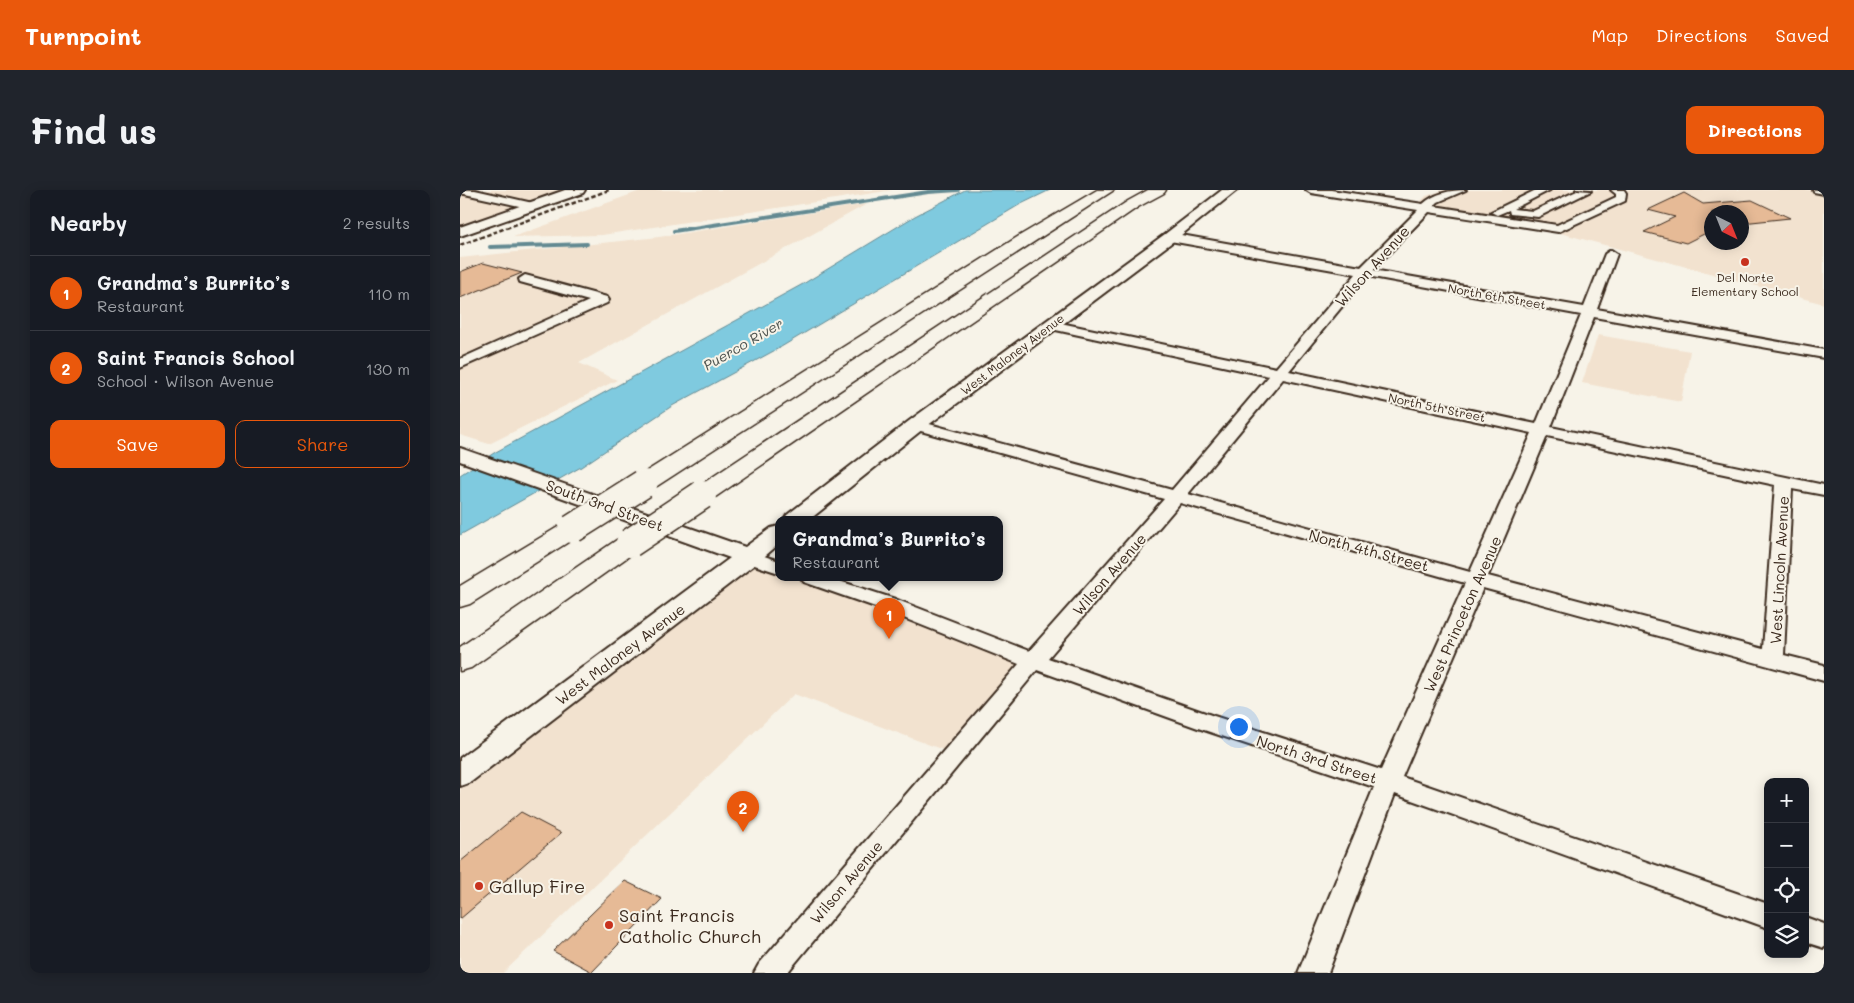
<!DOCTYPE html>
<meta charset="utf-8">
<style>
:root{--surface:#171b24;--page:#20242c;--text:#f1f3f6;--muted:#9ea1a6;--line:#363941;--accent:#ea580c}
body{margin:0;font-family:Mali,sans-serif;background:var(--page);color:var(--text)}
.controls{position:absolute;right:15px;bottom:15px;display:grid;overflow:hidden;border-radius:10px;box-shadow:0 2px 12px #0003}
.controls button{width:45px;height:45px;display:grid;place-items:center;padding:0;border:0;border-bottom:1px solid var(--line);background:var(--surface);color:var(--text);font:25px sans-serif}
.compass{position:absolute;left:1244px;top:15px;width:45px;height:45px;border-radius:50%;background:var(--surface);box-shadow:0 2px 12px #0003;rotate:137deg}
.you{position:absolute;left:778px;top:536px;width:18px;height:18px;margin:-12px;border:4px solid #fff;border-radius:50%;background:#1a73e8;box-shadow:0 0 0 8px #1a73e833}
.badge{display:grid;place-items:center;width:32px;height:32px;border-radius:50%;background:var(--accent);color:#fff;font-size:16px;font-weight:700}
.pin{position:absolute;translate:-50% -41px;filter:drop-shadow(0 1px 2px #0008)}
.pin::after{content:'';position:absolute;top:26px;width:18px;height:15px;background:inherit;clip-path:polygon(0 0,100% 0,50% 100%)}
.popup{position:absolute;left:315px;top:326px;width:228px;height:65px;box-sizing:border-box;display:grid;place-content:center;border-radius:10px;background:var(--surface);filter:drop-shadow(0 1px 4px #0005);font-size:16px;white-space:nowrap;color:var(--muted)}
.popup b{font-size:19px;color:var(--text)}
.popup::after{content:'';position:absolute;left:50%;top:100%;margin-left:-10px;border:10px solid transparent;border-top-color:var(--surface)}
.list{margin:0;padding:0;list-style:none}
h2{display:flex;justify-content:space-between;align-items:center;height:65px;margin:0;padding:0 20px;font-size:21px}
h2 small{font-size:16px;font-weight:400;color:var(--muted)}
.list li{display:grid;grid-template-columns:32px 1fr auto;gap:15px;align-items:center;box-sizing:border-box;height:75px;padding:0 20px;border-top:1px solid var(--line)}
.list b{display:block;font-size:19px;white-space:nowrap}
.list p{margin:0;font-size:16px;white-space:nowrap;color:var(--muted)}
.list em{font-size:16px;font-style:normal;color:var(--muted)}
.actions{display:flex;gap:10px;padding:15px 20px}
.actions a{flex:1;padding:11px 0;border:1px solid var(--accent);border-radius:10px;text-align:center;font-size:18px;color:var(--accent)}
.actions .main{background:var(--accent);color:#fff}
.icon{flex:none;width:28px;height:28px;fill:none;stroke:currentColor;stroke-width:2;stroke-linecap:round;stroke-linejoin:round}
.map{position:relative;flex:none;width:1364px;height:783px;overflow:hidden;border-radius:10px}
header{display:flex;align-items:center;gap:30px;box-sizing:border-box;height:70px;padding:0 25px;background:var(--accent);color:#fff}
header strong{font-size:24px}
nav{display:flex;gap:28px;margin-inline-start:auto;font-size:18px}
.intro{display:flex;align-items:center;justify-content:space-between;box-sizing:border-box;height:120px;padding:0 30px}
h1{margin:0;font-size:35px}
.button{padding:12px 22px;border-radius:10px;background:var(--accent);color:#fff;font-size:18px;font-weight:700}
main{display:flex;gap:30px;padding:0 30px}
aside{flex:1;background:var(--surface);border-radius:10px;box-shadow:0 2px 12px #0003}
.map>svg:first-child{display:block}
.built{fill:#f2e2cf;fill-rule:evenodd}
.water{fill:#7fcadf;stroke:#648a92}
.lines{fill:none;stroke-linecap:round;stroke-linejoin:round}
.stream{stroke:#648a92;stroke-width:4}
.building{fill:#e6ba96;stroke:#3b2a1e}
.minor-casing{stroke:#3b2a1e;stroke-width:4}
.major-casing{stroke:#3b2a1e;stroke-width:4}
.highway-casing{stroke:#3b2a1e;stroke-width:3}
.minor{fill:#f7f3e8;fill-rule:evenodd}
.major{fill:#f7f3e8;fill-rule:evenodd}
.highway{fill:#f7f3e8;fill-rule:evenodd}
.rail{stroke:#3b2a1e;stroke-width:2.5;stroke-dasharray:4.5 2.5;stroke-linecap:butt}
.highway-bridge-far1-casing{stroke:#3b2a1e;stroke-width:24;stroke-linecap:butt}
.highway-bridge-casing{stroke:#3b2a1e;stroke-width:31;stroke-linecap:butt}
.highway-bridge-far1{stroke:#f7f3e8;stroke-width:21}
.highway-bridge{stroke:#f7f3e8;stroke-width:28}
.poi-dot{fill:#c8321e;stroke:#f7f3e8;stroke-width:2}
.labels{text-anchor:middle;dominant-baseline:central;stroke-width:4;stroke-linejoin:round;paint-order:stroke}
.far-poi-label{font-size:12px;fill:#3b2a1e;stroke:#f7f3e8}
.far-street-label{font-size:12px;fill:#3b2a1e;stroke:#f7f3e8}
.far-water-label{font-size:14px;font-style:italic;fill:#4c524e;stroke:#f7f3e8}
.street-label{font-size:15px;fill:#3b2a1e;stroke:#f7f3e8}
.near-poi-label{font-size:18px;fill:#3b2a1e;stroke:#f7f3e8;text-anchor:start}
</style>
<header>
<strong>Turnpoint</strong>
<nav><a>Map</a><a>Directions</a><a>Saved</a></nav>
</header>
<div class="intro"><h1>Find us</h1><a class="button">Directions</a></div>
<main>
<aside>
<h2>Nearby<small>2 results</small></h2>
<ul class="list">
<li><span class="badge">1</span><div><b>Grandma’s Burrito’s</b><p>Restaurant</p></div><em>110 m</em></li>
<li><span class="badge">2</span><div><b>Saint Francis School</b><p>School · Wilson Avenue</p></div><em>130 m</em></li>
</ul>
<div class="actions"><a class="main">Save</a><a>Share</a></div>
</aside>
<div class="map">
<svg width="1364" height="783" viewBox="0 0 1364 783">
<rect width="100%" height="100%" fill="#f7f3e8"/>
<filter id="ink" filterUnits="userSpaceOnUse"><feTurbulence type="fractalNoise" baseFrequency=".02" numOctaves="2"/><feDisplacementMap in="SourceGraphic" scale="10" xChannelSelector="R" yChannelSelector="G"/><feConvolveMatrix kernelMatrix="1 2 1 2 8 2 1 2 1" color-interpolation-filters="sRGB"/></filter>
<g filter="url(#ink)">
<!-- built -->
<g class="built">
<path d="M 0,0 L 118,0 L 0,42 Z"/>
<path d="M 183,0 L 433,0 L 142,45 L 53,47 Z"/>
<path d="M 983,0 L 1364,0 L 1364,114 L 1100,43 L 1091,35 L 959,13 L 966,6 ZM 1252,22 L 1282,22 L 1282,52 L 1252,52 Z"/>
<path d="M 407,14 L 119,173 L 157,190 L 29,254 L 0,245 L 0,68 L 199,47 Z"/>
<path d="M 1138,145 L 1230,161 L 1221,212 L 1122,193 Z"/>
<path d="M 289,367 L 319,378 L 319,388 L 347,388 L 573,471 L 494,564 L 334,504 L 43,783 L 0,783 L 0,584 Z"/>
</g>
<!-- water -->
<path class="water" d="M 505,0 L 590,0 L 559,15 L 321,157 L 212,216 L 121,277 L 0,345 L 0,285 L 34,263 L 343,94 L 455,26 Z"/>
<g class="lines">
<!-- stream -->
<g class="stream">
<path d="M 214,41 L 468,2 L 498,0"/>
<path d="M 30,57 L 127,54"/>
</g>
</g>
<!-- building -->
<g class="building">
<path d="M 1224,3 L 1243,14 L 1292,10 L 1330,28 L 1282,33 L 1282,22 L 1252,22 L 1252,40 L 1226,53 L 1184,42 L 1215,27 L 1188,20 Z"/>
<path d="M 23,73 L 62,83 L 0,108 L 0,82 Z"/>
<path d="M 61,622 L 101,643 L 0,729 L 0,672 Z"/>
<path d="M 165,691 L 202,709 L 132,782 L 93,761 Z"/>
</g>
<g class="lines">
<defs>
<g id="minor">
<path d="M 0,0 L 15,0 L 77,14 L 79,16 L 73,19 L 0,3 Z"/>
<path d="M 846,0 L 871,0 L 963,14 C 975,3 990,0 1006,0 L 978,12 L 974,16 L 1097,35 L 1156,7 L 1156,4 L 1151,0 L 1164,0 L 1166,3 L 1165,11 L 1098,42 L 969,22 L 913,80 L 1124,117 L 1145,64 L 1151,60 L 1157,64 L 1137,119 L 1364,160 L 1364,168 L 1134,127 L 1091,237 L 1364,295 L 1364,305 L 1332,299 L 1324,465 L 1364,475 L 1364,491 L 1023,398 L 942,587 L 1308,714 L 1308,738 L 935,604 L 868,783 L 838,783 L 914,597 L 738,538 L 577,480 L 327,783 L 294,783 L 299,774 L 559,474 L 421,419 L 344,392 L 341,388 L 370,388 L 435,409 L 569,461 L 704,309 L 450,238 L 448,235 L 450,232 L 462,232 L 712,300 L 809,186 L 591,139 L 584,135 L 591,131 L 816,178 L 896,84 L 710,51 L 704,47 L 710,43 L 901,77 L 958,20 L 851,3 ZM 907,86 L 1121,125 L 1076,234 L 829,181 ZM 823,189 L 1072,243 L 1010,382 L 728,304 ZM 1087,246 L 1315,295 L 1303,459 L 1028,386 ZM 720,313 L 1005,393 L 921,580 L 754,526 L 588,468 Z"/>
<path d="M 1076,0 L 1090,0 L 1053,19 L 1073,21 L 1117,1 L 1116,0 L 1131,1 L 1078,27 L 1050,24 L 1049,20 L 1037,25 L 1031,22 Z"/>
<path d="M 1353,0 L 1364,0 L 1364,4 L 1354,2 Z"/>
<path d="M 65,85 L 147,107 L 149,110 L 147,113 L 0,178 L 0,169 L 129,111 L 60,92 L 59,89 Z"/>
<path d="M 289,361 L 319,371 L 319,383 L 282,371 L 279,367 L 282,363 Z"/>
<path d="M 1345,727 L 1364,734 L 1364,758 L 1345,752 Z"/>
</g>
<g id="major">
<path d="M 105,0 L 125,0 L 123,3 L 0,46 L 0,37 Z"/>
<path d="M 762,0 L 777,0 L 715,50 L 463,239 L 349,330 L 324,330 L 327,325 L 449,231 L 705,44 Z"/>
<path d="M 0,258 L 285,357 L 311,338 L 319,336 L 319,354 L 298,372 L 11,592 L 0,596 L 0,568 L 270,368 L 0,271 Z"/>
</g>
<g id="highway">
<path d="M 637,0 L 654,0 L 197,296 L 188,298 L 179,296 L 176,291 L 179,286 L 559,46 Z"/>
<path d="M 688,0 L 706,0 L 704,3 L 678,17 L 251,310 L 242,312 L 233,310 L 230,305 L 233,300 L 668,11 Z"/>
<path d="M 112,331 L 121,334 L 125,339 L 121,344 L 10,414 L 0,417 L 0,396 L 103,334 Z"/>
<path d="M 170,345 L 179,347 L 183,353 L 179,359 L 11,478 L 0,481 L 0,457 L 161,347 Z"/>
</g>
</defs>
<!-- minor casing -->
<use href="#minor" class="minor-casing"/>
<!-- major casing -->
<use href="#major" class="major-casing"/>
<!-- highway casing -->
<use href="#highway" class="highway-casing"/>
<!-- minor -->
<use href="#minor" class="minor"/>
<!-- major -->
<use href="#major" class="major"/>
<!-- highway -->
<use href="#highway" class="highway"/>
<!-- rail -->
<path class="rail" d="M 0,55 L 149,0"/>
<defs>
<path id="highway-bridge-far1" d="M 181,296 L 188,291"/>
<g id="highway-bridge">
<path d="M 112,339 L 183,294"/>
<path d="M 170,353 L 242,305"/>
</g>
</defs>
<!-- highway-bridge-far1 casing -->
<use href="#highway-bridge-far1" class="highway-bridge-far1-casing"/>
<!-- highway-bridge casing -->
<use href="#highway-bridge" class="highway-bridge-casing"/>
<!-- highway-bridge-far1 -->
<use href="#highway-bridge-far1" class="highway-bridge-far1"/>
<!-- highway-bridge -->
<use href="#highway-bridge" class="highway-bridge"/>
</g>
</g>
<!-- markers -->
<g class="poi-dot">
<circle cx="1285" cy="72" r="5"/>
<circle cx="19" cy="696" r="5"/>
<circle cx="149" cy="735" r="5"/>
</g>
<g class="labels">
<!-- far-poi labels -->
<g class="far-poi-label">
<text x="1285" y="87">Del Norte<tspan x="1285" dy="14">Elementary School</tspan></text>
</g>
<!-- far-street labels -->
<g class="far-street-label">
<text transform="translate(1037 106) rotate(10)">North 6th Street</text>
<text transform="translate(552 164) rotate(-37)">West Maloney Avenue</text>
<text transform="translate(977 217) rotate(12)">North 5th Street</text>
</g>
<!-- far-water labels -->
<g class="far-water-label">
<text transform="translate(283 154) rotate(-30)">Puerco River</text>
</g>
<!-- street labels -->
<g class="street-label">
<text transform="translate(912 76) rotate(-48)">Wilson Avenue</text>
<text transform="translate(145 315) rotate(20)">South 3rd Street</text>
<text transform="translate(909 360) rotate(15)">North 4th Street</text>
<text transform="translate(1319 380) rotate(-87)">West Lincoln Avenue</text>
<text transform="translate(649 384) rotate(-49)">Wilson Avenue</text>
<text transform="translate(1002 424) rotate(-66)">West Princeton Avenue</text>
<text transform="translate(160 464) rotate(-37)">West Maloney Avenue</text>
<text transform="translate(857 569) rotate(18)">North 3rd Street</text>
<text transform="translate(386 692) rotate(-50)">Wilson Avenue</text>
</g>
<!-- near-poi labels -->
<g class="near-poi-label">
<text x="29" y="696">Gallup Fire</text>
<text x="159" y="725">Saint Francis<tspan x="159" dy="21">Catholic Church</tspan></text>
</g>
</g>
</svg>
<div class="controls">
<button>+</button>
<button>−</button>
<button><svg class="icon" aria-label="locate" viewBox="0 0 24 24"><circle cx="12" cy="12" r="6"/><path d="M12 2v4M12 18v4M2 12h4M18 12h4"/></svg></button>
<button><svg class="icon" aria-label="layers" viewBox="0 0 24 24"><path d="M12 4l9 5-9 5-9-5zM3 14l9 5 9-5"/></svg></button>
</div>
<svg class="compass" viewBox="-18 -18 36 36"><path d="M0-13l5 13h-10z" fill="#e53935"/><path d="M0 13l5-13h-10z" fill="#9ea1a6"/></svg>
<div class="you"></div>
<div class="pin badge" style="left:429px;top:449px">1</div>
<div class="popup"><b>Grandma’s Burrito’s</b>Restaurant</div>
<div class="pin badge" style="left:283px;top:642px">2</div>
</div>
</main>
